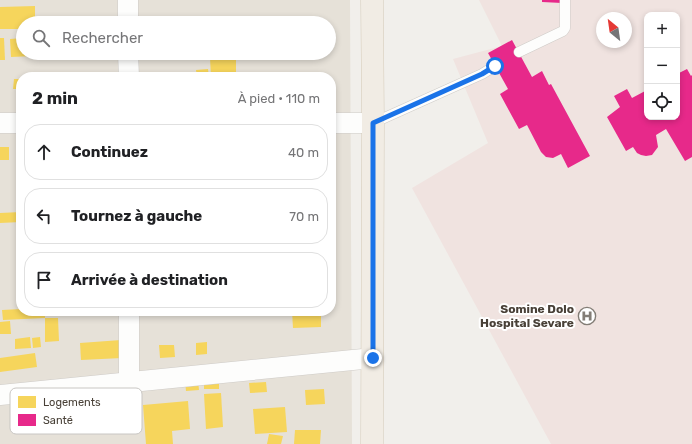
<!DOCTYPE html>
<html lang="fr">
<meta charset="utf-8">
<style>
:root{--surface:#fff;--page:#f6f6f6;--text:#202124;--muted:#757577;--line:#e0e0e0}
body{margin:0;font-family:Rubik,sans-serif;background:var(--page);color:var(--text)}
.controls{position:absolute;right:12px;top:12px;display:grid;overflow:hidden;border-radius:8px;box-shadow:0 2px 6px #0003}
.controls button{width:36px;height:36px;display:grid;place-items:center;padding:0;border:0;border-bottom:1px solid var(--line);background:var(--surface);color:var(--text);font:20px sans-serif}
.compass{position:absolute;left:596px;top:12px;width:36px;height:36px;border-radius:50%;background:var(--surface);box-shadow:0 2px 6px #0003;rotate:331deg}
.stop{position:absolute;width:12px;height:12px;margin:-9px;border:3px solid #1a73e8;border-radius:50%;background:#fff}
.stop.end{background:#1a73e8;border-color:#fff;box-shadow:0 1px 4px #0008}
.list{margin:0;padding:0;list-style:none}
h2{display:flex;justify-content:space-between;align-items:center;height:52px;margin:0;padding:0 16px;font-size:17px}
h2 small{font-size:13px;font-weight:400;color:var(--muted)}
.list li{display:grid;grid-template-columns:26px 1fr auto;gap:12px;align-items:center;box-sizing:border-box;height:56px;margin:0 8px 8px;padding:0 8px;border:1px solid var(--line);border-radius:16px}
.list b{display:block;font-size:15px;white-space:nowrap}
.list em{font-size:13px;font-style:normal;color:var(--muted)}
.icon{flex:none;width:22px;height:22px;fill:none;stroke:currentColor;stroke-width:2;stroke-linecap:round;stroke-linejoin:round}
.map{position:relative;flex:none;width:692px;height:444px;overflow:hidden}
.search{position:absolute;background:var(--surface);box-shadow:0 2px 6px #0003;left:16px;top:16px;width:320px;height:44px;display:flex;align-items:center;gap:10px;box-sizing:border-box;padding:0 14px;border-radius:22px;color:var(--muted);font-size:15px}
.panel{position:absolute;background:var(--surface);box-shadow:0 2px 6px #0003;left:16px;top:72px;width:320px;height:244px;border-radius:16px}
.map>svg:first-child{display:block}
.residential{fill:#e6e1d8;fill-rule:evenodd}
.medical{fill:#f0e3e0;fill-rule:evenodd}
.homes{fill:#f6d55c}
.health{fill:#e7298a}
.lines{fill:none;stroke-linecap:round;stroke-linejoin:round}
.service-casing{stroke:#cecbc7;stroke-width:11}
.minor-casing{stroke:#cecbc7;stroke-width:21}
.primary-casing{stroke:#d4cab8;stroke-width:23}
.service{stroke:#fdfdfc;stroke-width:10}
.minor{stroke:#fdfdfc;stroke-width:20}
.primary{stroke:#f1ece4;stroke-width:22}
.route{stroke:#1a73e8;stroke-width:5}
.labels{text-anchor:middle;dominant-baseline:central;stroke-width:4;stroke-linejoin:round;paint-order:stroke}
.poi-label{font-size:12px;font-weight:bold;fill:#484037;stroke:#fff;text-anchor:end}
.key{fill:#fff;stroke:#c8c6c3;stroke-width:1}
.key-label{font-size:11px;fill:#484037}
</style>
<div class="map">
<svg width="692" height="444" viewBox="0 0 692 444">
<rect width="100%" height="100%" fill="#f1efeb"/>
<!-- residential -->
<path class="residential" d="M 0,0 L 350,0 L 352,444 L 0,444 ZM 23,23 L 329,23 L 329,53 L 23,53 ZM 21,77 L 331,77 L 331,311 L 21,311 Z"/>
<!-- medical -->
<path class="medical" d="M 479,0 L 692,0 L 692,444 L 551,444 L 412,188 L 488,143 L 453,59 L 502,46 ZM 647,15 L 677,15 L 677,117 L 647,117 ZM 602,18 L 626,18 L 626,42 L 602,42 Z"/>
<!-- homes -->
<g class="homes">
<path d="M 35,6 L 35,23 L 23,23 L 23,29 L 0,29 L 0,7 Z"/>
<path d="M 0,38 L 4,38 L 5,60 L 0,60 Z"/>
<path d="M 23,38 L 23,53 L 34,53 L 34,56 L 11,57 L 10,39 Z"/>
<rect x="67" y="53" width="13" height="5"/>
<path d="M 236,57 L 236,77 L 211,77 L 210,58 Z"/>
<path d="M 208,69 L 209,77 L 197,77 L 196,70 Z"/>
<path d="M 14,79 L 21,79 L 21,89 L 13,89 Z"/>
<path d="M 18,92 L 21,92 L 21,104 L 17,104 Z"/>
<path d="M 331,144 L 335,144 L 334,207 L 331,207 Z"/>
<rect x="0" y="147" width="9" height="13"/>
<path d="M 21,212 L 21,222 L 0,223 L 0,213 Z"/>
<path d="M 21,309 L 21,311 L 45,311 L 45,318 L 58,318 L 59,341 L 45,342 L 45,318 L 3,320 L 2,310 Z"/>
<path d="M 292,311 L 321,311 L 321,327 L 293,328 Z"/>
<path d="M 10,321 L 11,334 L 0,334 L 0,322 Z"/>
<path d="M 30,337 L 31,348 L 15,349 L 15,339 Z"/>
<path d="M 40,337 L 41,347 L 33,348 L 32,338 Z"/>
<path d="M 121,340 L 122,358 L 81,360 L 80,343 Z"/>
<path d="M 207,342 L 207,354 L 196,355 L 196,343 Z"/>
<path d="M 159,345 L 174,345 L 175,357 L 160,358 Z"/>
<path d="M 35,353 L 37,367 L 0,372 L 0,358 Z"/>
<path d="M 198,380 L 199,390 L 186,391 L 185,381 Z"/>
<rect x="204" y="380" width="15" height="9"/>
<path d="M 266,382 L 267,392 L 250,393 L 249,383 Z"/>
<path d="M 324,389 L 325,404 L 306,405 L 305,390 Z"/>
<path d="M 221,393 L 223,427 L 206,429 L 204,394 Z"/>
<path d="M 188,401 L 190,429 L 172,431 L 173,444 L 146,444 L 143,405 Z"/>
<path d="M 285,407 L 287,432 L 255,434 L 253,409 Z"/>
<path d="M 295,430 L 321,430 L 320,444 L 294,444 Z"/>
<path d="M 269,434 L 283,436 L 281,444 L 267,444 Z"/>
</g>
<!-- health -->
<g class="health">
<path d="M 542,0 L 562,0 L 562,3 L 542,2 Z"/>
<path d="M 512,40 L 532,77 L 542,71 L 549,85 L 551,84 L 590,156 L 568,168 L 561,154 L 553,158 L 546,157 L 541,152 L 527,125 L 519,129 L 500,94 L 508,89 L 488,53 Z"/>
<path d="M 687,69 L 691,76 L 692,75 L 692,157 L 685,161 L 666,129 L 656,135 L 658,147 L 652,155 L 646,156 L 641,155 L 637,153 L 633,147 L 626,151 L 607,117 L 620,107 L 614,96 L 627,89 L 632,98 L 647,90 L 647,117 L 677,117 L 677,74 Z"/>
</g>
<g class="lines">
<defs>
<g id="service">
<path d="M 519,52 L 563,31 L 565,28 L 565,0"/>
<path d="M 373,123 L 482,74 L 495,66"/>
</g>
<g id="minor">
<path d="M 128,0 L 128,23"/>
<path d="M 128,53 L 129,77"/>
<path d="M 0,123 L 21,123"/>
<path d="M 331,123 L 373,123"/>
<path d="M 129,311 L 129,383"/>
<path d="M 0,395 L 373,358"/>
</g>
<path id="primary" d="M 372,444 L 373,123 L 372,0"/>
</defs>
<!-- service casing -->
<use href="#service" class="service-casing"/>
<!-- minor casing -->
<use href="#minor" class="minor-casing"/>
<!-- primary casing -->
<use href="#primary" class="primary-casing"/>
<!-- service -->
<use href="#service" class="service"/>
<!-- minor -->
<use href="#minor" class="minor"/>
<!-- primary -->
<use href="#primary" class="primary"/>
</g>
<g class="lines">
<!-- route -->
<path class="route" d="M 373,358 L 373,123 L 482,74 L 495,66"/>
</g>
<!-- icons -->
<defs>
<symbol id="hospital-ring" viewBox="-11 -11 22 22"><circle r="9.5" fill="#fff" stroke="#837d76" stroke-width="1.5"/><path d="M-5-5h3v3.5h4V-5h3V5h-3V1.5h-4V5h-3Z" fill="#837d76"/></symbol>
</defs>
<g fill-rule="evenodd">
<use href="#hospital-ring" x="577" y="306" width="20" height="20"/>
</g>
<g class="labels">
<!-- poi labels -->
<g class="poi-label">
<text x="574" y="309">Somine Dolo<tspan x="574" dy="14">Hospital Sevare</tspan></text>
</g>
</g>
<!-- legend -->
<rect x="10" y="388" width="132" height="46" rx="6" class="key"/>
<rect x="18" y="396" width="18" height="12" fill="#f6d55c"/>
<rect x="18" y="414" width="18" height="12" fill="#e7298a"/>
<g class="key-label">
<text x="43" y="406">Logements</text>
<text x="43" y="424">Santé</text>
</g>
</svg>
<div class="controls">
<button>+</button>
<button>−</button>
<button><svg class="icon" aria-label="locate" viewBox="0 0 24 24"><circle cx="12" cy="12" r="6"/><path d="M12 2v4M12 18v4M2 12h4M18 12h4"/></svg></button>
</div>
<svg class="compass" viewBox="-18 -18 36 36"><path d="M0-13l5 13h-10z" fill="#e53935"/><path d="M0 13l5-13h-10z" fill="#757577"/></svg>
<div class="stop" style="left:495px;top:66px"></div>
<div class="stop end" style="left:373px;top:358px"></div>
<div class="search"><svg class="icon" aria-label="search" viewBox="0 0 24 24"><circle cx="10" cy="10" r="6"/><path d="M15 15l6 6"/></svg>Rechercher</div>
<section class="panel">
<h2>2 min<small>À pied · 110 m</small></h2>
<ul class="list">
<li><svg class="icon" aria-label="ahead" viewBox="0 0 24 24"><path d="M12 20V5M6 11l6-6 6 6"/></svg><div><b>Continuez</b></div><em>40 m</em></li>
<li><svg class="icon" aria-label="left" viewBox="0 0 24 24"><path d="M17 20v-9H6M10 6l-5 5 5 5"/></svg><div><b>Tournez à gauche</b></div><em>70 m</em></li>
<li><svg class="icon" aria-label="arrive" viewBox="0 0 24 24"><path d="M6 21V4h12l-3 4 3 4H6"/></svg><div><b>Arrivée à destination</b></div></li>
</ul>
</section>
</div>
